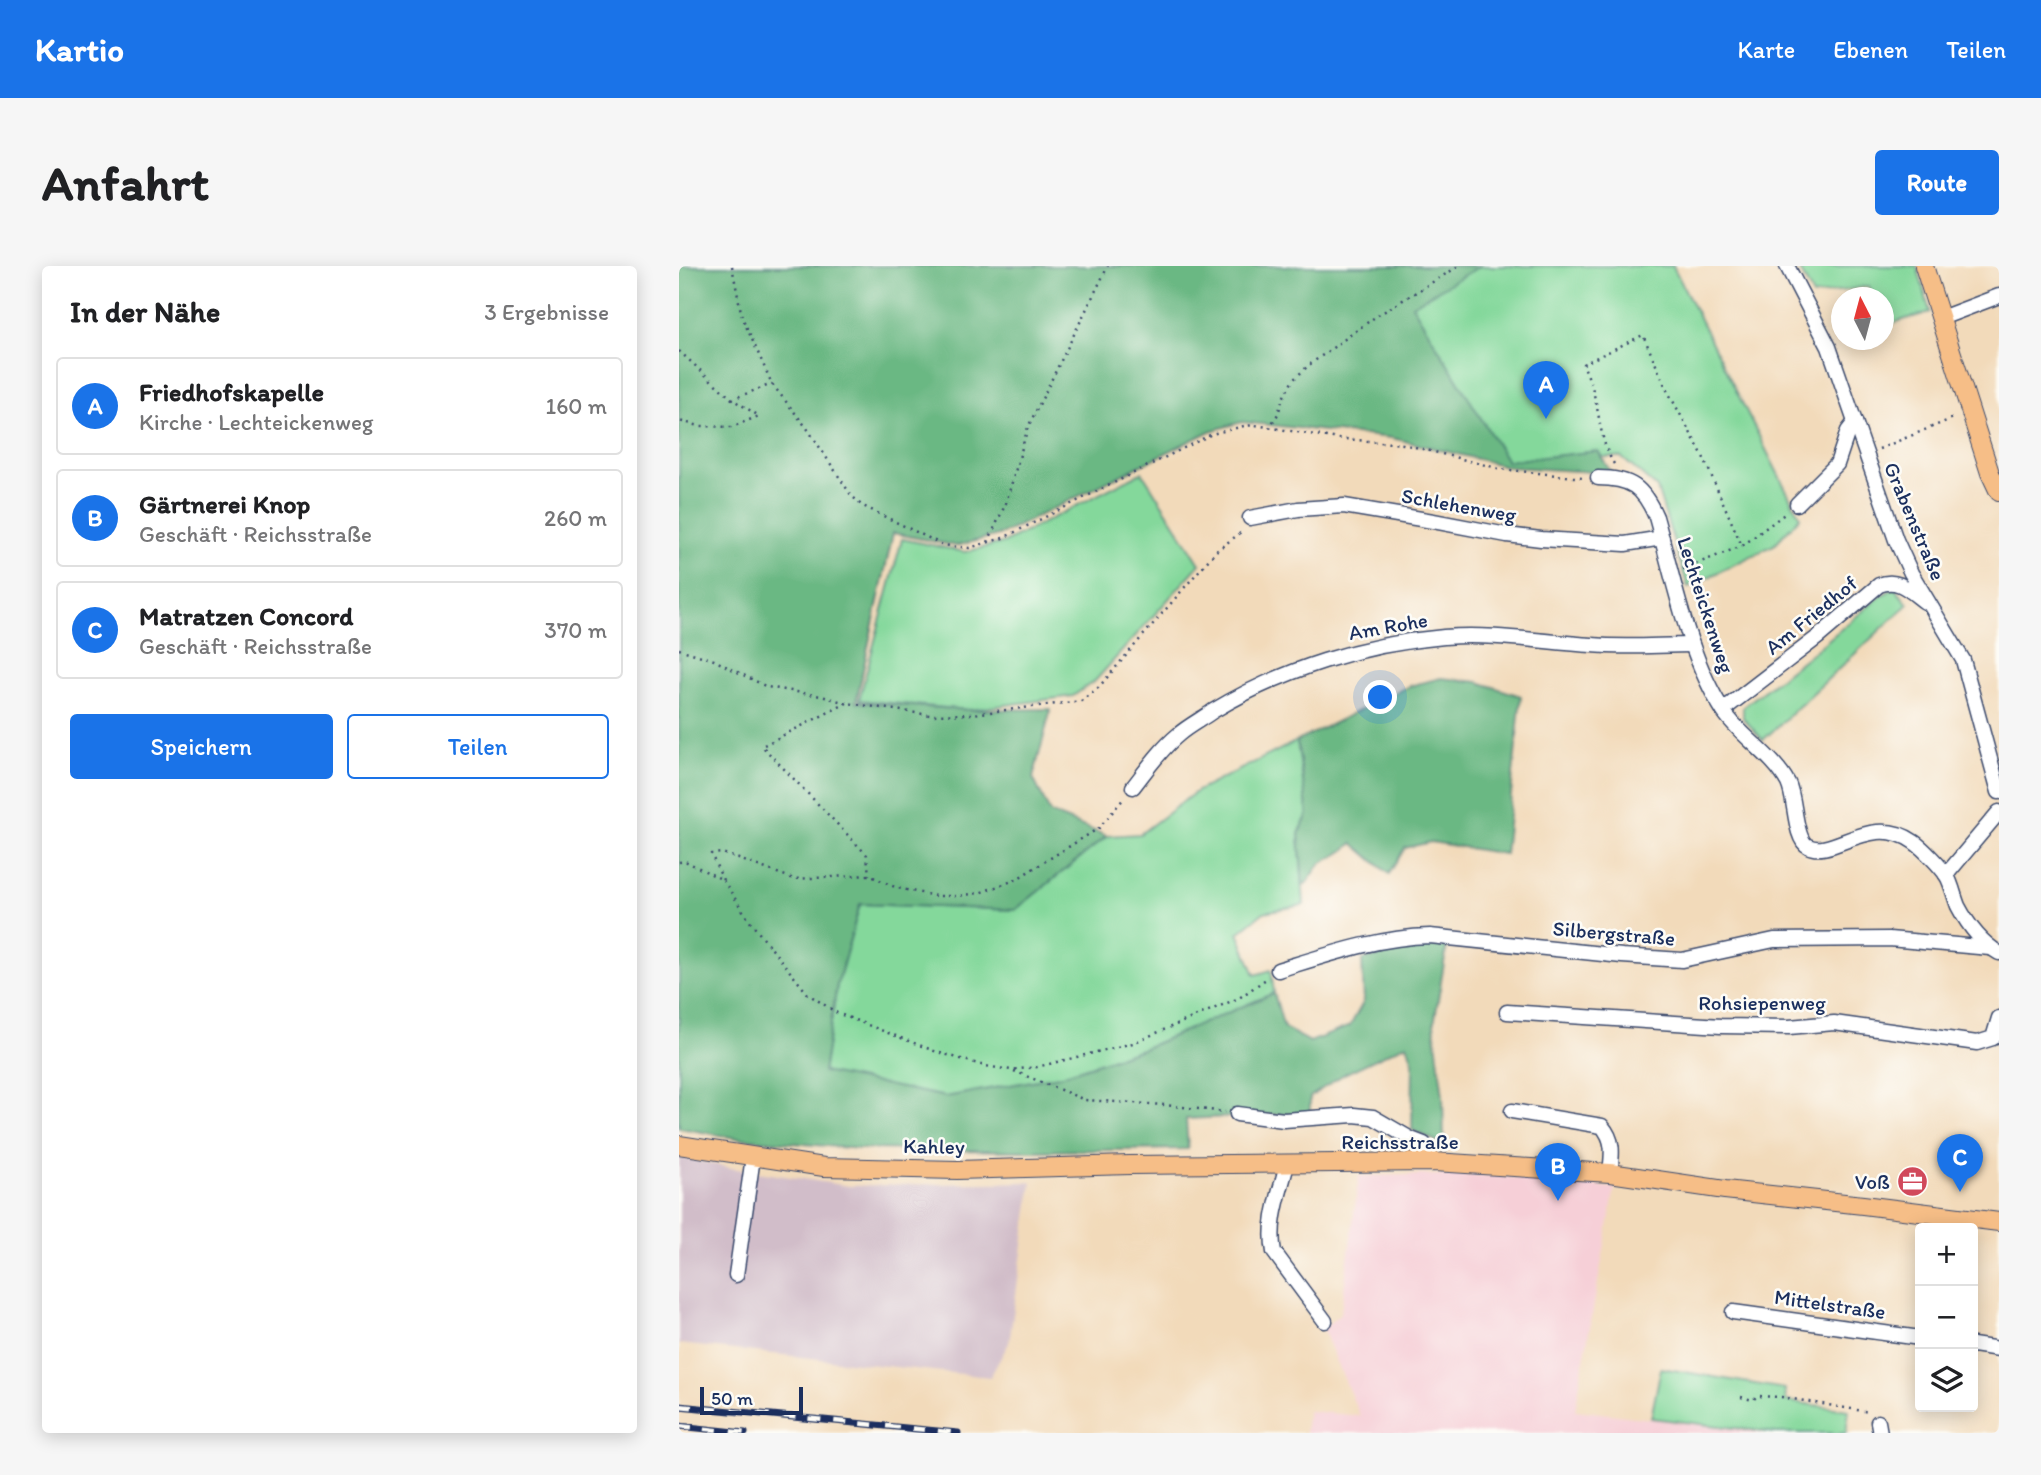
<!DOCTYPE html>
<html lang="de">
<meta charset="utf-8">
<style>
:root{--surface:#fff;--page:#f6f6f6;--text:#202124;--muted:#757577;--line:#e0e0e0;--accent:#1a73e8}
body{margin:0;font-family:Itim,sans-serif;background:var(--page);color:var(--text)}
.controls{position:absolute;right:21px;bottom:21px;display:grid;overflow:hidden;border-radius:7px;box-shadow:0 4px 18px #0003}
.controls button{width:63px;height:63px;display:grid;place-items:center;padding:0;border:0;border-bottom:2px solid var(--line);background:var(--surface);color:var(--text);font:35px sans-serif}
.compass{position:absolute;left:1152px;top:21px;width:63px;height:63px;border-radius:50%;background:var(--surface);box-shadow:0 4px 18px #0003;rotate:354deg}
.scale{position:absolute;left:21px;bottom:18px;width:103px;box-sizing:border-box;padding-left:7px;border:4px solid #1b2f5e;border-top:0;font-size:19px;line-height:24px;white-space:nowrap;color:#1b2f5e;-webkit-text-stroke:5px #fdfcf7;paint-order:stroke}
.you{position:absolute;left:702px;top:432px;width:24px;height:24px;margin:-18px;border:5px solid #fff;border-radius:50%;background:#1a73e8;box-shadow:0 0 0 10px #1a73e833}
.badge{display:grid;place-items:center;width:46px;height:46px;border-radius:50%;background:var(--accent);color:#fff;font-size:23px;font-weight:700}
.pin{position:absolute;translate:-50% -58px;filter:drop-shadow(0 2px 4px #0008)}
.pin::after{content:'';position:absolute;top:37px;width:24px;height:21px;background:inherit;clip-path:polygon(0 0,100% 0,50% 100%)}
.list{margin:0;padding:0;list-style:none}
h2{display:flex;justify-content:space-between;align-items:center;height:91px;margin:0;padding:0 28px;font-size:30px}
h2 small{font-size:23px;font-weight:400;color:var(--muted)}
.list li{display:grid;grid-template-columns:46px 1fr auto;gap:21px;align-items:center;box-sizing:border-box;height:98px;margin:0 14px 14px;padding:0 14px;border:2px solid var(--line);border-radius:7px}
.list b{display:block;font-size:26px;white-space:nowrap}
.list p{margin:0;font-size:23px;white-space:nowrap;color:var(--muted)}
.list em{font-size:23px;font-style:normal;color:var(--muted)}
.actions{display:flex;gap:14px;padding:21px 28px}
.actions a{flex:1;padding:16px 0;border:2px solid var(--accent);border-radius:7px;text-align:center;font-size:24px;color:var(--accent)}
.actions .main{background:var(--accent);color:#fff}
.icon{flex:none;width:38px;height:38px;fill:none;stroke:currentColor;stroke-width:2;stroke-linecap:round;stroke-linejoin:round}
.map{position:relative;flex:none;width:1320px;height:1167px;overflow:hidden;border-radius:7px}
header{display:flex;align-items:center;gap:42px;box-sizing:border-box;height:98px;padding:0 35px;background:var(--accent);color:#fff}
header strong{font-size:33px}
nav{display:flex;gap:38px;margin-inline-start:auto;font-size:24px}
.intro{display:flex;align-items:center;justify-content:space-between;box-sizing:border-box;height:168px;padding:0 42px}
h1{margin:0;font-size:49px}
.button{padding:18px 32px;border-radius:7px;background:var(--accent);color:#fff;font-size:24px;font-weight:700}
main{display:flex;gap:42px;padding:0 42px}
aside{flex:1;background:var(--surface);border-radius:7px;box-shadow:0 4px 18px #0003}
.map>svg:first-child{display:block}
.built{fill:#f6cfd7}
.industrial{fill:#d1bdc9}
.green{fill:#84d89b;stroke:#50847c;stroke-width:2}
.forest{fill:#6bb883;stroke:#437470;stroke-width:2}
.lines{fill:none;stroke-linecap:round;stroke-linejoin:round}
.minor-casing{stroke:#3b496c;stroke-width:17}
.major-casing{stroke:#3b496c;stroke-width:20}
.path{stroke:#3b496c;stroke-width:2.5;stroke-dasharray:2 5;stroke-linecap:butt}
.minor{stroke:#fff;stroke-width:14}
.major{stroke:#f6be87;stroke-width:18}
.rail-casing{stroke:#1b2f5e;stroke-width:7}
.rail{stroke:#fdfcf7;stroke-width:4.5;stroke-dasharray:13;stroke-linecap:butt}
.labels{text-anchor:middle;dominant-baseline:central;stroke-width:5;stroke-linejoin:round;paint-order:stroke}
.street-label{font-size:21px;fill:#1b2f5e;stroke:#fdfcf7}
.poi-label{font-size:21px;fill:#1b2f5e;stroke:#fdfcf7;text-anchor:end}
</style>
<header>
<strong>Kartio</strong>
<nav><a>Karte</a><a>Ebenen</a><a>Teilen</a></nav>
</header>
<div class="intro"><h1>Anfahrt</h1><a class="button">Route</a></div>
<main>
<aside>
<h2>In der Nähe<small>3 Ergebnisse</small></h2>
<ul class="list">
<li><span class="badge">A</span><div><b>Friedhofskapelle</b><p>Kirche · Lechteickenweg</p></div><em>160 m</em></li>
<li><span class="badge">B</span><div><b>Gärtnerei Knop</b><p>Geschäft · Reichsstraße</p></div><em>260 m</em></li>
<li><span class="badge">C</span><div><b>Matratzen Concord</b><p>Geschäft · Reichsstraße</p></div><em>370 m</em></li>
</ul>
<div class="actions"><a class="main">Speichern</a><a>Teilen</a></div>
</aside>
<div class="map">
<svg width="1320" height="1167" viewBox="0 0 1320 1167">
<rect width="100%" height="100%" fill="#fdfcf7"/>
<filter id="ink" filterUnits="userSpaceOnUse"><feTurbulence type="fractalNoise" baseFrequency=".0143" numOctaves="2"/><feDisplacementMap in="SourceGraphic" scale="14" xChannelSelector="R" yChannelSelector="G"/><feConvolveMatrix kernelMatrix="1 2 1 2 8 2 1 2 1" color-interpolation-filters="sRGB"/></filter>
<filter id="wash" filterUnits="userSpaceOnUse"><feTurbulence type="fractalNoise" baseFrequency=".00686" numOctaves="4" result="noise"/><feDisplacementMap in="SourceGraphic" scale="28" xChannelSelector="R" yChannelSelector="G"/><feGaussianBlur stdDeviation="1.57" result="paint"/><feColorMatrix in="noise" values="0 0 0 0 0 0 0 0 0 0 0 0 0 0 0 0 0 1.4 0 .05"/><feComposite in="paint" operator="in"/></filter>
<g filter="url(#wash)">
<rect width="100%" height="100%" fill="#f2daba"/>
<!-- built -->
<path class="built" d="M 741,909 L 817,910 L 936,922 L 896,1144 L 1090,1167 L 626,1167 L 629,1145 L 681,1150 L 644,1063 L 662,1047 L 680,910 Z"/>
<!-- industrial -->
<path class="industrial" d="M 0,891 L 52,902 L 170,920 L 353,916 L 330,1077 L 311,1111 L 0,1078 Z"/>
<!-- green -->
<g class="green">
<path d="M 801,0 L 994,0 L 1121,251 L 1095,279 L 1009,321 L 978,222 L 942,191 L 923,191 L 919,185 L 828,196 L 732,39 Z"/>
<path d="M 1119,0 L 1238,0 L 1251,46 L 1207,59 L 1205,54 L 1204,32 L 1195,31 L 1190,20 L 1134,30 Z"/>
<path d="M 463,206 L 521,298 L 417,414 L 394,430 L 290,444 L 180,434 L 223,273 L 286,286 L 327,276 Z"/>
<path d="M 1216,322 L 1229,338 L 1084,474 L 1064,452 L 1064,441 L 1138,383 L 1203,329 Z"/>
<path d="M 618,475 L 629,548 L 620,568 L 625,639 L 585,646 L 559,667 L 576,709 L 592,704 L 595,727 L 466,782 L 380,810 L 267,831 L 144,807 L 158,719 L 181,638 L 336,644 L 428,570 L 461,568 L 518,525 Z"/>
<path d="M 982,1102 L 1106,1123 L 1107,1135 L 1170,1144 L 1167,1167 L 1097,1167 L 972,1152 Z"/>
</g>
<!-- forest -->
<g class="forest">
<path d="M 0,0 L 801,0 L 733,39 L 828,195 L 919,185 L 932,207 L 831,201 L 713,172 L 563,156 L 531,165 L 323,268 L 277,280 L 214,267 L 177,436 L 290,444 L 372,443 L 354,512 L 371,547 L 428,570 L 336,644 L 181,638 L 158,719 L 144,806 L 267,831 L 380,810 L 466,782 L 595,727 L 605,762 L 631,776 L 671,760 L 685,735 L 683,694 L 738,682 L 768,679 L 755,758 L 764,830 L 765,879 L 733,864 L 734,796 L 728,778 L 665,808 L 631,831 L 631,847 L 507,853 L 509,883 L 354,885 L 181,883 L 57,872 L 0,862 Z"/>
<path d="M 762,412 L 799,416 L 842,430 L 826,588 L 752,576 L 726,582 L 710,608 L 674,577 C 662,589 656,589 643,597 C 636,602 633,613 624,620 L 620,568 L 629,548 L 618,475 L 730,420 Z"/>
</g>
</g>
<g filter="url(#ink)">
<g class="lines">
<defs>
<g id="minor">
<path d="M 1108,0 L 1150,81 L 1217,274 L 1232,307 L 1284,394 L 1320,526"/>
<path d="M 1262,52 L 1320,30"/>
<path d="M 919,212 C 952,212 964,221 977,251 C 995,314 1009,391 1045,446 C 1063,472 1094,489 1109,517 C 1117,533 1115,573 1129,580 C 1153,593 1192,546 1235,576 C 1244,582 1262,601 1268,610 C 1273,619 1275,630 1279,640 C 1289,659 1301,676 1320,687"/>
<path d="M 1118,238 L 1158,198 L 1169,165 L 1176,156"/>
<path d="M 571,252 L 619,243 L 665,240 L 754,255 L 828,269 L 862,273 L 946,278 L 983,272"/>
<path d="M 1044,444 L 1139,371 L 1200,319 C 1219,311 1231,325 1246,336"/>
<path d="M 454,521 C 468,503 482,483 499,469 C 509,460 523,453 534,445 C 604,403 684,378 765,371 C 814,367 864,376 913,379 C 946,382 980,379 1013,379"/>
<path d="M 1267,609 L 1320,546"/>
<path d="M 599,704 C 648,689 700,671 751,670 L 943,690 L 1003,694 L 1095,674 L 1210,673 L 1311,682"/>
<path d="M 828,746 L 1042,760 L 1110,761 L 1155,757 L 1298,777 L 1314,772 L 1320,752"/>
<path d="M 833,845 L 923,860 C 936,875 933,889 931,907"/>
<path d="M 558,848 L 605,854 L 675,849 L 694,851 L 732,873 L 745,878 L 755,896"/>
<path d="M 608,898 C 601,927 589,956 595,986 L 646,1055"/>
<path d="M 57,1009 L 74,891"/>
<path d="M 1054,1046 L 1241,1072"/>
<path d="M 1294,1079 L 1320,1083"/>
<path d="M 1199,1156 L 1201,1167"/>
</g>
<g id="major">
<path d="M 1245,0 L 1311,207 L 1320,226"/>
<path d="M 0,879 L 145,901 L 278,904 L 451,899 L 755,896 L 931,907 L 1046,924 L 1184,939 L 1320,956"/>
</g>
</defs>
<!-- minor casing -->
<use href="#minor" class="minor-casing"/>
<!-- major casing -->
<use href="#major" class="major-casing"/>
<!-- path -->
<g class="path">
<path d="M 53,0 L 63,51 L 93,118 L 128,162 L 172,229 L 182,239 L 264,279 L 290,282 L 324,272 L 533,168 L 565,160 L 576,159 L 654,172 L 724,178 L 822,203 L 904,212"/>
<path d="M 0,85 L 53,133 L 80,150 L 53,161 L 21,160 L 0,155"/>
<path d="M 53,133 L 93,118"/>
<path d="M 590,162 L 599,148 L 604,132 L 614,114 L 630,99 L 696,51 L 780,0"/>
<path d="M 1200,183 L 1277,151"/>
<path d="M 935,198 C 921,175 922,155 915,129 C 913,119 908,108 904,98 L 964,69 L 988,124 L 1023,188 L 1063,280 L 1108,246"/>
<path d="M 309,276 L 327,237 L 349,161 L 429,0"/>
<path d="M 1004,303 L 1063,280"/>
<path d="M 0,383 L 35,394 L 88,421 L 142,430 L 168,437 L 251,449 L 294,448 L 402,435 L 419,422 L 537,285 L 564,265"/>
<path d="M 168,437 L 83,480 L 188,589 L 190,609"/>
<path d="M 0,596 L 6,595 L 44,614 L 72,657 L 129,728 L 158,747 L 258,786 L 306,800 L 332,804 L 358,801 L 454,777 L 560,732 L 587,713"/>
<path d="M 44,614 L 32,588 L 43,587 L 115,613 L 190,609 L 218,622 L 256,630 L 279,630 L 300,627 L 336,614 L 420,562 L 446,531"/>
<path d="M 335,805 L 406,834 L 486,839 L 546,846"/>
<path d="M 1062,1131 L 1074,1134 L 1078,1130 L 1102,1131 L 1190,1146"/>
</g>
<!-- minor -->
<use href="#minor" class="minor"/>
<!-- major -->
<use href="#major" class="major"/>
<defs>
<g id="rail">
<path d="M 0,1140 L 279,1167"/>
<path d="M 0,1160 L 66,1167"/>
</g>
</defs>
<!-- rail casing -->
<use href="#rail" class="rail-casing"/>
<!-- rail -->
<use href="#rail" class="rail"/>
</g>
</g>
<!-- icons -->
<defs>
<symbol id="office-disc" viewBox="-11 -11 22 22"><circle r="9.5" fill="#d1495b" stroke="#fdfcf7"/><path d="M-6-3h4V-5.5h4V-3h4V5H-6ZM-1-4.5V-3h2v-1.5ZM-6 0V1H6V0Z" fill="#fff"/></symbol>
</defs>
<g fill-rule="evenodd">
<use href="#office-disc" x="1216" y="898" width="35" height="35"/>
</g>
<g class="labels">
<!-- street labels -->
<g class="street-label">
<text transform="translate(780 239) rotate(10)">Schlehenweg</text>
<text transform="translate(1236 255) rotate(67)">Grabenstraße</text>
<text transform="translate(1027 339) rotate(72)">Lechteickenweg</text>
<text transform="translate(1132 349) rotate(-39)">Am Friedhof</text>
<text transform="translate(709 360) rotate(-10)">Am Rohe</text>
<text transform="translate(935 667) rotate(5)">Silbergstraße</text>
<text x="1083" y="736">Rohsiepenweg</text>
<text x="721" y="875">Reichsstraße</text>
<text transform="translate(255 880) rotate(1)">Kahley</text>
<text transform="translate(1151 1038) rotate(8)">Mittelstraße</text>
</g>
<!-- poi labels -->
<g class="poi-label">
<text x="1211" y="915">Voß</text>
</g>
</g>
</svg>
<div class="controls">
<button>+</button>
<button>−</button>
<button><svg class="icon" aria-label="layers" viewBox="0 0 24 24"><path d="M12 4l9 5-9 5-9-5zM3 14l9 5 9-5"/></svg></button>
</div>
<svg class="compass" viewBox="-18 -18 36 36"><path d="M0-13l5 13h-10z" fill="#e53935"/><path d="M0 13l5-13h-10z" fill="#757577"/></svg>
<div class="scale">50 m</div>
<div class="you"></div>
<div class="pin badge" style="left:867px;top:153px">A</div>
<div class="pin badge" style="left:879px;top:935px">B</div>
<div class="pin badge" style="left:1281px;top:926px">C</div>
</div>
</main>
